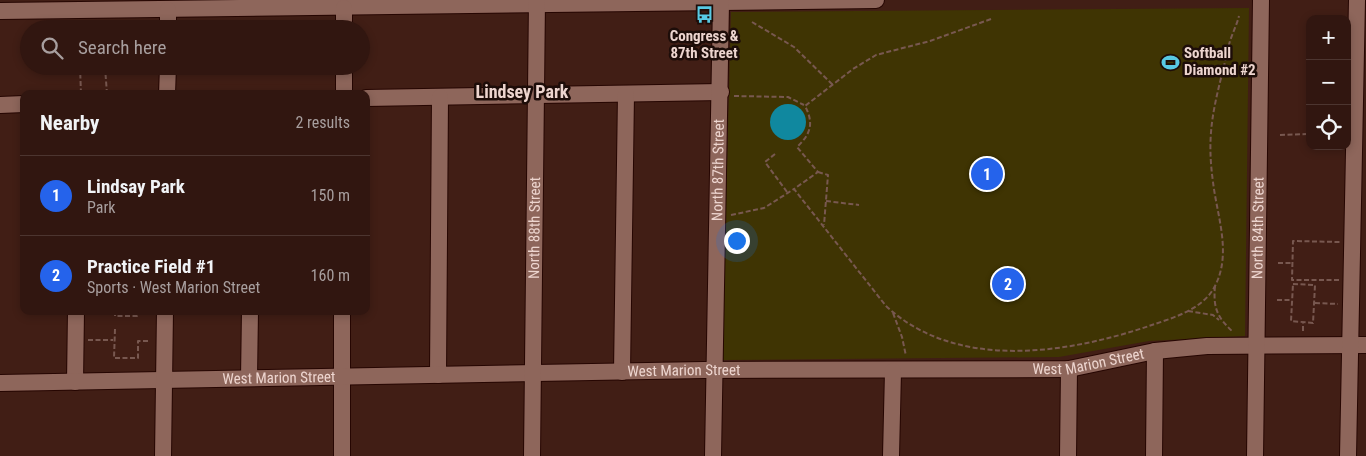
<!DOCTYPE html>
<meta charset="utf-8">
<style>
:root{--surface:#311610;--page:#391f19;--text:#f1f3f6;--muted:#a89f9f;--line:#4c3530;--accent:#2563eb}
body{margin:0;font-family:"Roboto Condensed",sans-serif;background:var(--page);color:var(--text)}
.controls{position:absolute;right:15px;top:15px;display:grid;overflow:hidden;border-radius:10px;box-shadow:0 2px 8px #0003}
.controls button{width:45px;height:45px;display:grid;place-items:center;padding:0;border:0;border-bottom:1px solid var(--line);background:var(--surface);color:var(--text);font:25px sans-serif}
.you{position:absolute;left:736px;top:240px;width:18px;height:18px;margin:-12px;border:4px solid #fff;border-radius:50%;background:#1a73e8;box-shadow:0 0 0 8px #1a73e833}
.badge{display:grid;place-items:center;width:32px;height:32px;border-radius:50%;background:var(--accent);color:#fff;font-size:16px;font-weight:700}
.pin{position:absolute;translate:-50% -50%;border:2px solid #fff;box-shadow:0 1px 5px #0006}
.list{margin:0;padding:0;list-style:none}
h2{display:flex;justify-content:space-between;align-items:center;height:65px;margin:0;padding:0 20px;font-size:21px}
h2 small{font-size:16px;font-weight:400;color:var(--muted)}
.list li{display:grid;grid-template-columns:32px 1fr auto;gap:15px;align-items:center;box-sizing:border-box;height:80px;padding:0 20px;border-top:1px solid var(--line)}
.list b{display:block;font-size:19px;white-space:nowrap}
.list p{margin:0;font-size:16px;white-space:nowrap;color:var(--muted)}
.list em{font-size:16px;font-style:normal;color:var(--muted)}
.icon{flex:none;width:28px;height:28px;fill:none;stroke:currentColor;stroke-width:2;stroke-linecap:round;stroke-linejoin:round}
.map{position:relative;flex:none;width:1366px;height:456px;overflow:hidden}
.search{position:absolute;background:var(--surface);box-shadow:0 2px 8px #0003;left:20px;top:20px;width:350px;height:55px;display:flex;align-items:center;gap:12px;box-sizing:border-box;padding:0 18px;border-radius:28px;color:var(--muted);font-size:19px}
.panel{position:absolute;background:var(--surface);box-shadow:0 2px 8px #0003;left:20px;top:90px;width:350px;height:225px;border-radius:10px}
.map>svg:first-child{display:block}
.green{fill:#3f3403}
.water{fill:#10889f}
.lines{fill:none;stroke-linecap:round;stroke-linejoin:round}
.minor-casing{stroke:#260602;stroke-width:18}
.path{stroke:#785850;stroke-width:2;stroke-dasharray:5 2.5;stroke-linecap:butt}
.minor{stroke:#8e665b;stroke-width:16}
.labels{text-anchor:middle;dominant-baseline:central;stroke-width:5;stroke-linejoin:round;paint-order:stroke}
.poi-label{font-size:15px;font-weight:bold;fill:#edd5cf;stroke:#1d0d09}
.street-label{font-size:15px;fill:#edd5cf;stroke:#1d0d09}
.quarter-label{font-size:18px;font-weight:bold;fill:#edd5cf;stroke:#1d0d09}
</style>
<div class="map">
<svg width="1366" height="456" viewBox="0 0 1366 456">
<rect width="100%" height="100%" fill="#411e15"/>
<!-- green -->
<path class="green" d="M 1249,8 L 1245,336 L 1149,341 L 1059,357 L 722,360 L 731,12 Z"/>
<!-- water -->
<circle class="water" cx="788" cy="122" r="18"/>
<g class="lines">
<defs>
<g id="minor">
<path d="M 0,11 L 876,0"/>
<path d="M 168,29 L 168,10"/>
<path d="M 344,29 L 344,8"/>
<path d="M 167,94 L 168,66"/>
<path d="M 344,94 L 344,66"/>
<path d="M 366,98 L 721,92"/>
<path d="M 0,105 L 24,104"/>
<path d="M 342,311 L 342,456"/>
<path d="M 622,372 L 626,94"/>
<path d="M 438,375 L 440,97"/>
<path d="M 249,378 L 250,311"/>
<path d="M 75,382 L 76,311"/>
<path id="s1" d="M 0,383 L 704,370 L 1069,369 L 1155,351 L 1207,346 L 1366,345"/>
<path d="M 163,456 L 165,311"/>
<path id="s2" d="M 532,456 L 537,0"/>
<path id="s3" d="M 713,456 L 721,3"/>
<path d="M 891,456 L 893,371"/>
<path d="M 1068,456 L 1069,369"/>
<path d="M 1154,456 L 1155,351"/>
<path id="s4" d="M 1255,456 L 1261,0"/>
<path d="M 1348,456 L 1357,0"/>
</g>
</defs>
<!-- minor casing -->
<use href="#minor" class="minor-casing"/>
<!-- path -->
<g class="path">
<path d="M 991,19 L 930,41 L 876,55 L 853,69 L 805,106 C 814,123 811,134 797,147 L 818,172 L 794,189 L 886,306 C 956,371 1066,354 1149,326 C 1172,318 1203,310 1215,286 C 1232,253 1217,216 1213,182 C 1207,139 1212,114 1222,74 C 1225,63 1227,51 1230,41 C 1233,32 1237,24 1239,16"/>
<path d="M 752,22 L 794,47 L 833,85"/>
<path d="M 80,66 L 81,94"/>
<path d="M 107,94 L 105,67 L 116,66"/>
<path d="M 734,96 L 788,97 L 804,105"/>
<path d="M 1280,135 L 1310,134"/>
<path d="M 775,154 L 765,162 L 787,192"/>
<path d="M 818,172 L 828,175 L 824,225"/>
<path d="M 826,201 L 859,205"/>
<path d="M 731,215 L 764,208 L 794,189"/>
<path d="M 1278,263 L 1292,263"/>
<path d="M 1339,280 L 1292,280 L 1293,241 L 1340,242"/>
<path d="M 1293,284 L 1315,285 L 1313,323 L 1291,321 Z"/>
<path d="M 1215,286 C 1213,308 1217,317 1233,332"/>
<path d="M 1277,300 L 1292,300"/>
<path d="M 1315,303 L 1338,304"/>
<path d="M 115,311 L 115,316 L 137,316 L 137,311"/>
<path d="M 1188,311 L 1213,315 L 1219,320"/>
<path d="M 893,313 L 902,337 L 906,356"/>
<path d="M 115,329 L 114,358 L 138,358 L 138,341 L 150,341"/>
<path d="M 1303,331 L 1303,323"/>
<path d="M 88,340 L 113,340"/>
</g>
<!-- minor -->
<use href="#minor" class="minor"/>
</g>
<!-- icons -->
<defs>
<symbol id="bus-bare" viewBox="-9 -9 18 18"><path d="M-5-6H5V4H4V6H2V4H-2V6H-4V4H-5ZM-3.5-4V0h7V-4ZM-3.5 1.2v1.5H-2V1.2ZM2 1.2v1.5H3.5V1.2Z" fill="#58c9e3" stroke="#1d0d09" stroke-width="2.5" paint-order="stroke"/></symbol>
<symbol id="stadium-bare" viewBox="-9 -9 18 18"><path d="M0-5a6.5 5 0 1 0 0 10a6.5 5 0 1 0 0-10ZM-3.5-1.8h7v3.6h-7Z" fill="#58c9e3" stroke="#1d0d09" stroke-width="2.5" paint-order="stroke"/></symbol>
</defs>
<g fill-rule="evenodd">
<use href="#bus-bare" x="692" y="2" width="25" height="25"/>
<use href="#stadium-bare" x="1158" y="50" width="25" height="25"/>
</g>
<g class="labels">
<!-- poi labels -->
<g class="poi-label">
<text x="704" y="36">Congress &amp;<tspan x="704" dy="17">87th Street</tspan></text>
<text x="1184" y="53" text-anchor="start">Softball<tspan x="1184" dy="17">Diamond #2</tspan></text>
</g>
<!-- street labels -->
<g class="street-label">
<text stroke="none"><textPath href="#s3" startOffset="286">North 87th Street</textPath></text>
<text stroke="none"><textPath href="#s2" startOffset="228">North 88th Street</textPath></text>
<text stroke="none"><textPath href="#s4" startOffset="228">North 84th Street</textPath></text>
<text stroke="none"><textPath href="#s1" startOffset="1089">West Marion Street</textPath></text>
<text stroke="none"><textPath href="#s1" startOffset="684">West Marion Street</textPath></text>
<text stroke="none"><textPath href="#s1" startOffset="279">West Marion Street</textPath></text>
</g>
<!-- quarter labels -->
<g class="quarter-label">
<text x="522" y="91">Lindsey Park</text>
</g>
</g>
</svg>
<div class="controls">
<button>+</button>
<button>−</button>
<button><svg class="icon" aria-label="locate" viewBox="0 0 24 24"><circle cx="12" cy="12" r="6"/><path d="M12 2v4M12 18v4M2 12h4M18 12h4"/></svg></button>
</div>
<div class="you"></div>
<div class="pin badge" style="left:987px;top:174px">1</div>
<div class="pin badge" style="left:1008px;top:284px">2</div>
<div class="search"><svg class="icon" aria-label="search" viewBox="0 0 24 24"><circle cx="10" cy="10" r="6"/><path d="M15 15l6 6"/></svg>Search here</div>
<section class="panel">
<h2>Nearby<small>2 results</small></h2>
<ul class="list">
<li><span class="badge">1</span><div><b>Lindsay Park</b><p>Park</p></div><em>150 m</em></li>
<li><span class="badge">2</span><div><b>Practice Field #1</b><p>Sports · West Marion Street</p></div><em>160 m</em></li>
</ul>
</section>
</div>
